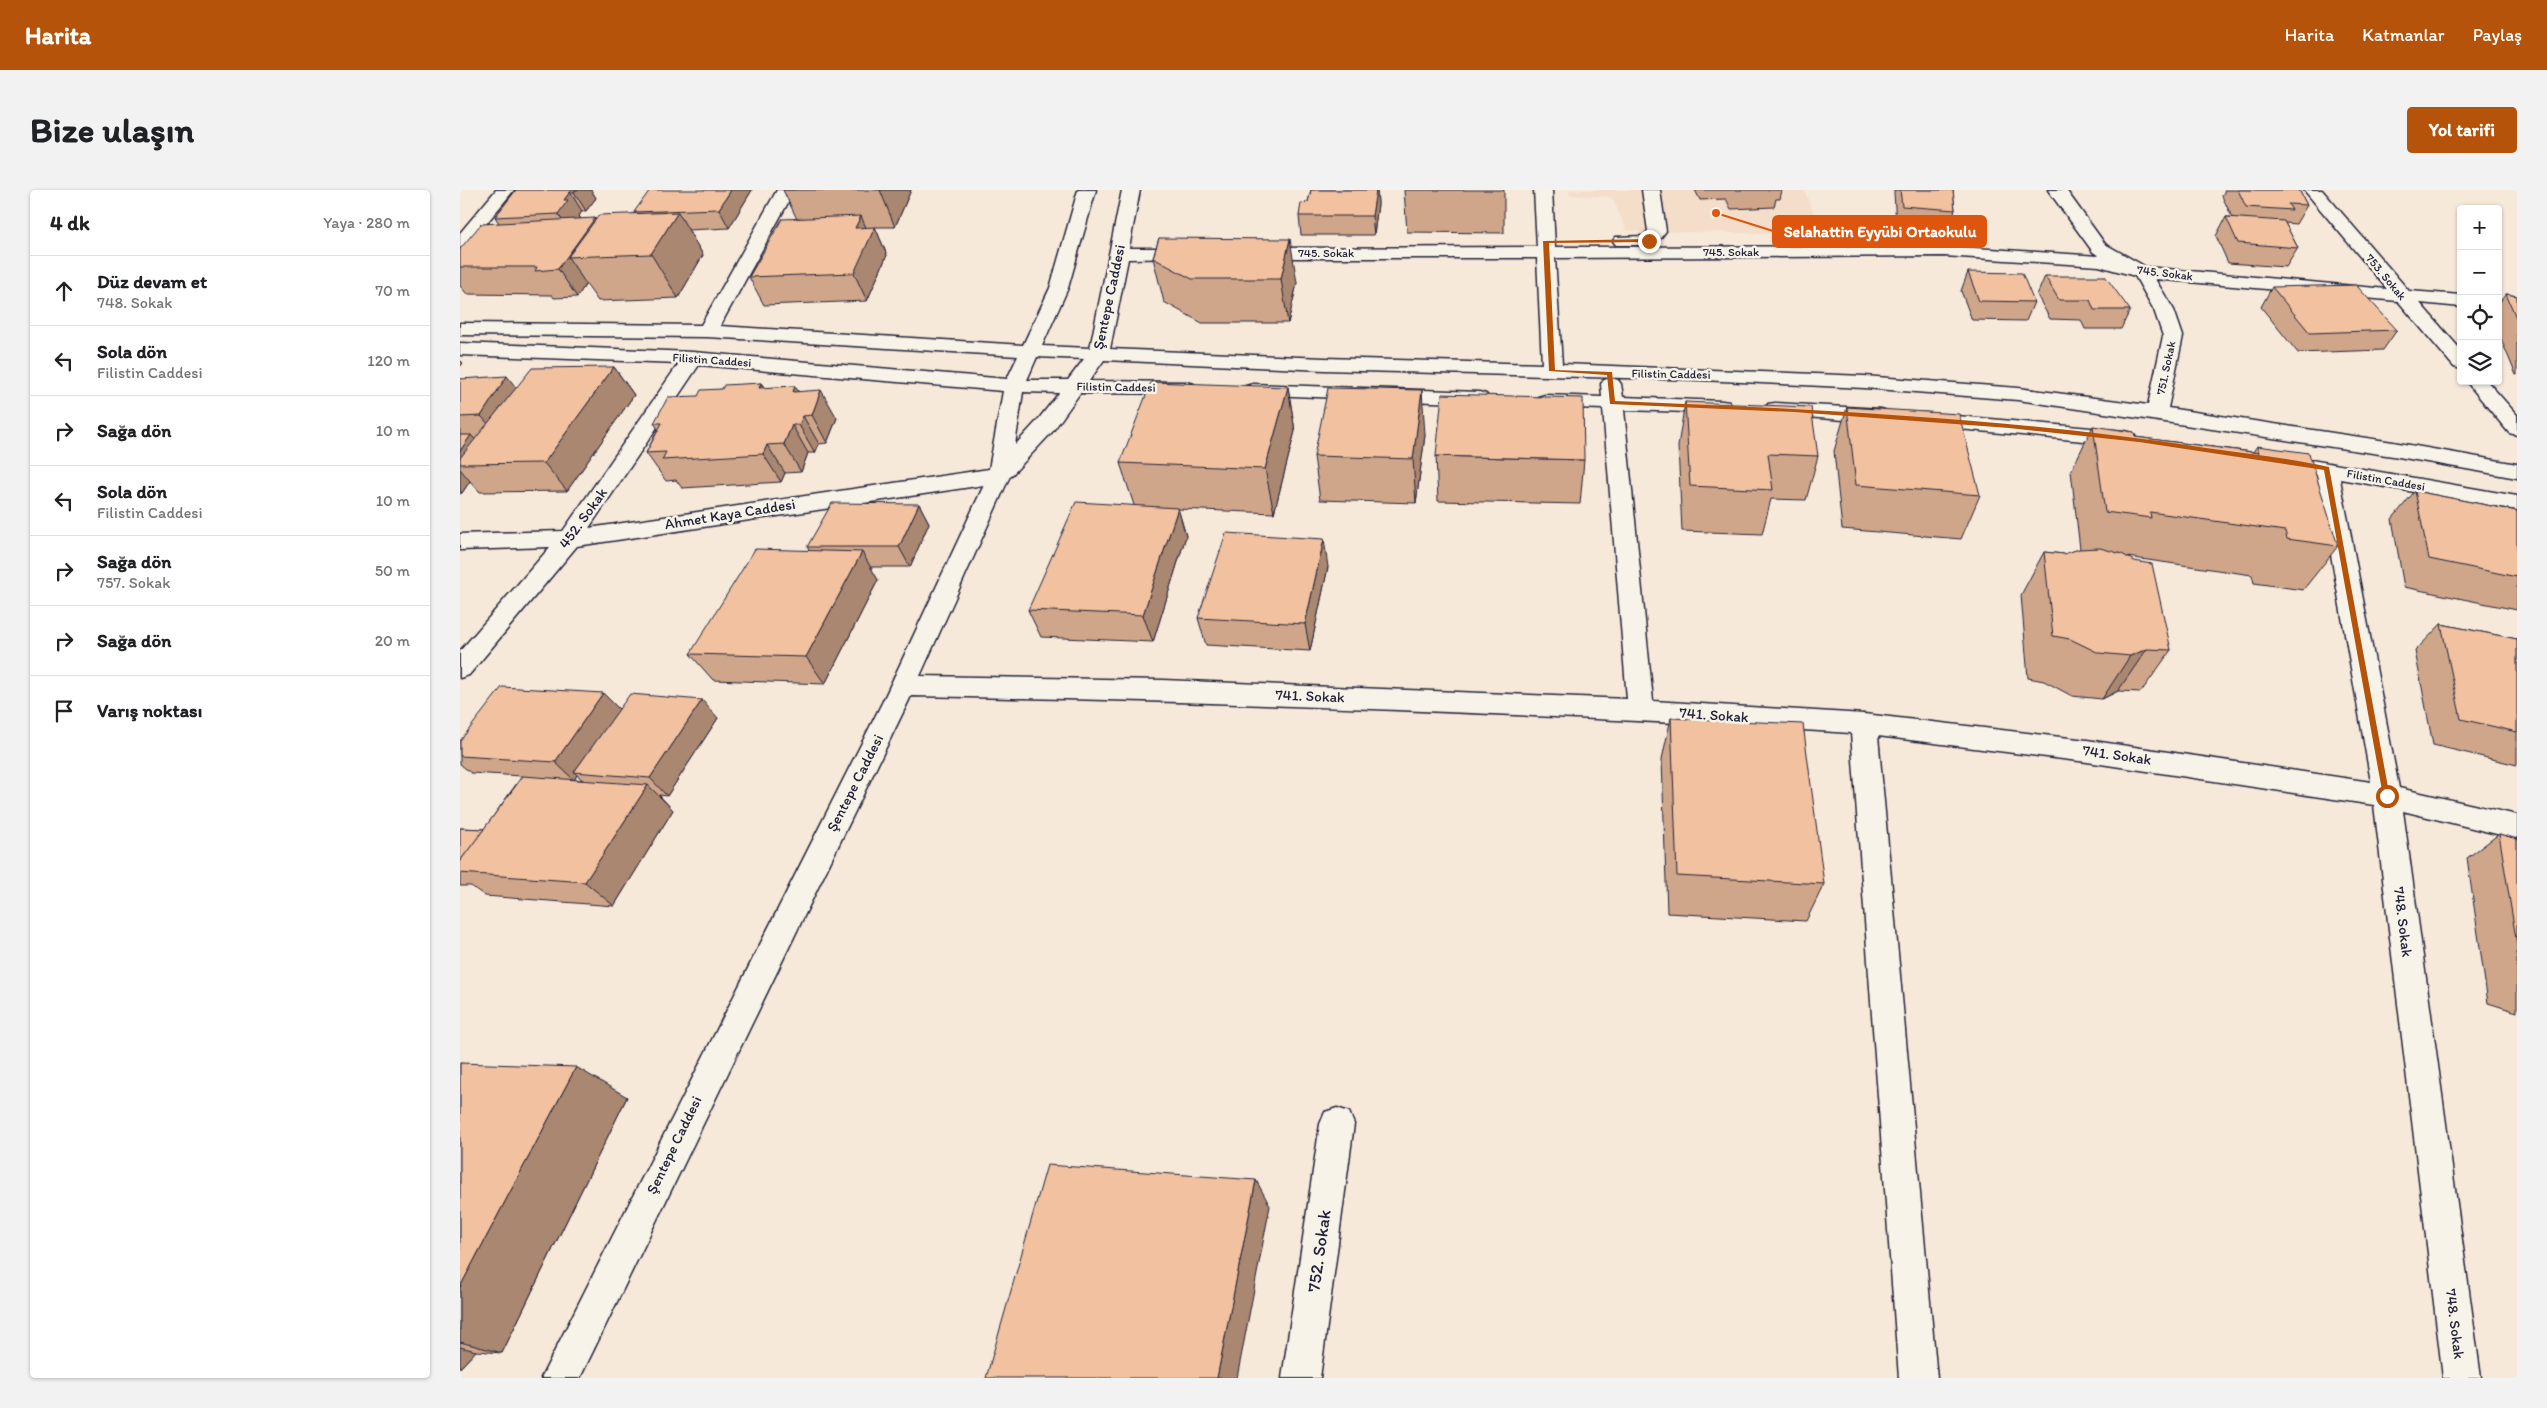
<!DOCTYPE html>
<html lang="tr">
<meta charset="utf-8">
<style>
:root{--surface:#fff;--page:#f2f2f2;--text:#202124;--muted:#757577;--line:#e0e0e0;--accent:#b45309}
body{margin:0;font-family:Itim,sans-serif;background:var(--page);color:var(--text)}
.controls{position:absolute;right:15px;top:15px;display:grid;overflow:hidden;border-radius:5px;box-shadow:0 1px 4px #0004}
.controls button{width:45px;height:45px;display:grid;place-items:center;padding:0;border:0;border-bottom:1px solid var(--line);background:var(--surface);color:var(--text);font:25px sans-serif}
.stop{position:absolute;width:15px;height:15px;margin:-11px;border:4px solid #b45309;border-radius:50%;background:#fff}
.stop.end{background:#b45309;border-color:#fff;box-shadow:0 1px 5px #0008}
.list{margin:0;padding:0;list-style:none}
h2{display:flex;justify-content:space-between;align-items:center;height:65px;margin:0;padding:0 20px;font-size:21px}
h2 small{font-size:16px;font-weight:400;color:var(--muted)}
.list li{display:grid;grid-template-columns:32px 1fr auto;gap:15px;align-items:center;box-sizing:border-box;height:70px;padding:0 20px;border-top:1px solid var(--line)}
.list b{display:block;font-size:19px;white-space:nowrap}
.list p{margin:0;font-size:16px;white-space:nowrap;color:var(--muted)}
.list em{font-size:16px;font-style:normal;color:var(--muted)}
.icon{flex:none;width:28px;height:28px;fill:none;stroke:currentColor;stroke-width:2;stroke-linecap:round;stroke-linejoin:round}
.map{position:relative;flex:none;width:2057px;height:1188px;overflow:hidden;border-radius:5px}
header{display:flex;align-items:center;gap:30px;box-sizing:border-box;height:70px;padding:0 25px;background:var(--accent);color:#fff}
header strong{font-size:24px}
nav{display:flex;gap:28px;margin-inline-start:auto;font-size:18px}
.intro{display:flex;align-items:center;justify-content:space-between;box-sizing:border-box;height:120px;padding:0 30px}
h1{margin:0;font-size:35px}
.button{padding:12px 22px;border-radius:5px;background:var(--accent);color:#fff;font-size:18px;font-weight:700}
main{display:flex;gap:30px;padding:0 30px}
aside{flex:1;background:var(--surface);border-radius:5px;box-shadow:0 1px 4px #0004}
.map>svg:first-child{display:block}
.built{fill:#f4ddc9}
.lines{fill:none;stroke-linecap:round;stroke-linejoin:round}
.minor-casing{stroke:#22223b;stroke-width:3}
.minor{fill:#f7f3e8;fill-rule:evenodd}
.wall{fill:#cfa68a;stroke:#22223b;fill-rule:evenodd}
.shaded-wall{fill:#a98770;stroke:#22223b}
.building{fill:#f1c1a0;stroke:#22223b}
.route{fill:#b45309}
.labels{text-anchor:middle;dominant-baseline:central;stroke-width:5;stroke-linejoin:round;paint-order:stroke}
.far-street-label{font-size:12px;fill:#22223b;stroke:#f7f3e8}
.street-label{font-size:15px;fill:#22223b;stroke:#f7f3e8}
.near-street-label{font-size:18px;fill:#22223b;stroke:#f7f3e8}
.leader{fill:none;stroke:#de560e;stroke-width:2}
.callout-dot{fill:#de560e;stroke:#f7f3e8;stroke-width:2}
.callout{fill:#de560e;stroke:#de560e;stroke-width:2}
.callout-label{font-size:16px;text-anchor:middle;font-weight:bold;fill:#fff}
</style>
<header>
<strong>Harita</strong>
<nav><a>Harita</a><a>Katmanlar</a><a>Paylaş</a></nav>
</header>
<div class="intro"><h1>Bize ulaşın</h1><a class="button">Yol tarifi</a></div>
<main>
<aside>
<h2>4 dk<small>Yaya · 280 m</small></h2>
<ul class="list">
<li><svg class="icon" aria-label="ahead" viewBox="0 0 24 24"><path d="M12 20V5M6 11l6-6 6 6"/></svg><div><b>Düz devam et</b><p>748. Sokak</p></div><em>70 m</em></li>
<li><svg class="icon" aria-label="left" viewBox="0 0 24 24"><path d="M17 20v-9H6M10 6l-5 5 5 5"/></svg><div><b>Sola dön</b><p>Filistin Caddesi</p></div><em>120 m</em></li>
<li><svg class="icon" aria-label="right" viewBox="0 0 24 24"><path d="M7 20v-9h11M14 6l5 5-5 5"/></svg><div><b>Sağa dön</b></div><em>10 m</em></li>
<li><svg class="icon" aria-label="left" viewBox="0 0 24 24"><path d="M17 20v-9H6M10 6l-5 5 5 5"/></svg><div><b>Sola dön</b><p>Filistin Caddesi</p></div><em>10 m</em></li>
<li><svg class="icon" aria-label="right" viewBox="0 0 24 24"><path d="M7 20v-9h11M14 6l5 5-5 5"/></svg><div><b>Sağa dön</b><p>757. Sokak</p></div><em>50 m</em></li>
<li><svg class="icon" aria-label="right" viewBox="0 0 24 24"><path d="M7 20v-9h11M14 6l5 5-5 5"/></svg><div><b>Sağa dön</b></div><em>20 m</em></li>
<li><svg class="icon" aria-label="arrive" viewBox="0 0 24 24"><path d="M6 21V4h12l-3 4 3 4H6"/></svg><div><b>Varış noktası</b></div></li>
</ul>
</aside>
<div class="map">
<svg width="2057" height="1188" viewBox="0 0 2057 1188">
<rect width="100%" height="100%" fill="#f6e9da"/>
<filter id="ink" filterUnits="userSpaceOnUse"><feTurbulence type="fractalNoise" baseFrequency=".02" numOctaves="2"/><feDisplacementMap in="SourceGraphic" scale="10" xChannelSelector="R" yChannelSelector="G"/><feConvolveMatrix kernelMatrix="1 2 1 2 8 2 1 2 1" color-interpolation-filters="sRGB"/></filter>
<g filter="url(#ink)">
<!-- built -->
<path class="built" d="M 1109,0 L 1344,0 L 1360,39 L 1346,44 L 1167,41 L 1152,7 L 1109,5 Z"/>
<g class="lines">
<defs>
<g id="minor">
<path d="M 36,0 L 54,0 L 6,58 L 0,59 L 0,43 Z"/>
<path d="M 317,0 L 335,0 L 260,136 L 563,155 L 590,98 L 618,0 L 636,0 L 608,98 L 582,156 L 630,158 L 662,0 L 680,0 L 669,58 L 732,58 L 738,59 L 741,63 L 738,67 L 732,68 L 668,69 L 650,159 L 864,168 L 1082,174 L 1077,68 L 795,68 L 789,67 L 786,63 L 789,59 L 795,58 L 1077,57 L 1074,0 L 1092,0 L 1095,57 L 1484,56 L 1639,66 L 1633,62 L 1588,0 L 1606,0 L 1645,54 L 1686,77 L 1927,99 L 1844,0 L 1862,0 L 1949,101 L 2001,105 L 2001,117 L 1960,113 L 2001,160 L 2001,179 L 1994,177 L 1938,111 L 1695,89 L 1714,120 L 1723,146 L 1708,218 L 1933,252 L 2057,274 L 2057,288 L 1933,266 L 1558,210 L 1404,198 L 1242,190 L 864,180 L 644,170 L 629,191 L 727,192 L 734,194 L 737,198 L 734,202 L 727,204 L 620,203 L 593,241 L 549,288 L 460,486 L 703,490 L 1167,509 L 1143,219 L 1085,217 L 1078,215 L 1075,211 L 1078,207 L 1085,205 L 1142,207 L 1141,194 L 1144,190 L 1151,188 L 1158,190 L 1161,194 L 1163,207 L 1262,211 L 1269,212 L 1272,217 L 1269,222 L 1262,223 L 1164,220 L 1193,511 L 1404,524 L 1627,550 L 1911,592 L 1857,285 L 1809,276 L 1806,271 L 1809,266 L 1817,264 L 2057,306 L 2057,320 L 1880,289 L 1939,598 L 2057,625 L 2057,649 L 1943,621 L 2021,1188 L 1983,1188 L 1914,615 L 1627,572 L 1418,546 L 1477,1188 L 1439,1188 L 1391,543 C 1078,524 765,511 451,506 L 120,1188 L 81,1188 L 422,513 L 524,295 L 117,356 L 9,485 L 0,488 L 0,461 L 90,357 L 0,360 L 0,344 L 103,341 L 219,173 L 0,165 L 0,153 L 233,162 L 547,189 L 558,166 L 247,147 L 0,145 L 0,133 L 241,135 ZM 1484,66 L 1639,76 L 1675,86 L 1694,120 L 1703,146 L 1688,215 L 1558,198 L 1404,186 L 1102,174 L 1095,68 ZM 577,167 L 624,169 L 608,190 L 567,190 ZM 239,175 L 543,201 L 529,279 L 129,338 ZM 563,202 L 599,203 L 577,231 L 555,255 Z"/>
<path d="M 1182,0 L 1200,0 L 1206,41 L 1195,55 L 1156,55 L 1153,51 L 1156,47 L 1184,46 L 1188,41 Z"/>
<path d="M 2006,191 L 2027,191 L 2057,225 L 2057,245 L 2049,243 Z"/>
<path d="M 793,194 L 1019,202 L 1026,204 L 1029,208 L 1026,212 L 1019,214 L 786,204 L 783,200 L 786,196 Z"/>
<path d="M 1315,213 L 1421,219 L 1428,221 L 1432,226 L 1428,231 L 1421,233 L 1308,224 L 1305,219 L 1308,214 Z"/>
<path d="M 1464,223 L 1665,241 L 1673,243 L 1676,248 L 1673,253 L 1665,255 L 1457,235 L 1453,230 L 1457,225 Z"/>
<path d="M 877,918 L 889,922 L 894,934 L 860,1188 L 822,1188 L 860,934 L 865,922 Z"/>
</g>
</defs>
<!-- minor casing -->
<use href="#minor" class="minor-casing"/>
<!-- minor -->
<use href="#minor" class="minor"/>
</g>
<!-- wall -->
<g class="wall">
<path d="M 56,0 L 131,0 L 136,8 L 126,21 L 122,21 L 119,26 L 121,29 L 135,30 L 175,24 L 174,22 L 292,0 L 269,38 L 228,40 L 243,65 L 218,108 L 138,111 L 126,94 L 117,107 L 94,108 L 92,105 L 7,104 L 0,96 L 0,59 L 39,33 L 35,27 Z"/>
<path d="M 323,0 L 451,0 L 435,37 L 415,37 L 427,65 L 407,111 L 304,115 L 289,87 L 337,29 Z"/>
<path d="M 851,0 L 917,0 L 918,14 L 914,45 L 841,45 L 839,26 L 848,12 Z"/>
<path d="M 944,0 L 1044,0 L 1044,43 L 947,42 Z"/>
<path d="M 1235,0 L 1322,0 L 1320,9 L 1316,9 L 1314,17 L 1271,19 L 1266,9 L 1240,10 Z"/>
<path d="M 1434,0 L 1493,0 L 1495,20 L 1488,39 L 1436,35 L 1434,2 Z"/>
<path d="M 1765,0 L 1839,0 L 1847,15 L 1836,34 L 1825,33 L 1838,58 L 1826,77 L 1768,73 L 1756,46 L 1766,27 L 1772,27 L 1762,6 Z"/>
<path d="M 699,48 L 837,93 L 828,133 L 742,133 L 704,112 L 693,68 Z"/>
<path d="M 1508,82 L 1574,112 L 1566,131 L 1512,130 L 1501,101 Z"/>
<path d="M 1585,86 L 1670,120 L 1661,139 L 1625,139 L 1621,130 L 1590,129 L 1577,105 Z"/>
<path d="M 1812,97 L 1937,140 L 1923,160 L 1838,163 L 1801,117 Z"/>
<path d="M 2046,104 L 2057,106 L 2057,185 L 2056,185 L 2038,142 L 2038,114 Z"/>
<path d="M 154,177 L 174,205 L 107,301 L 20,302 L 10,291 L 2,303 L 0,304 L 0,189 L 56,198 Z"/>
<path d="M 301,193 L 305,198 L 335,196 L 338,201 L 377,228 L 367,253 L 359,254 L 355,263 L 348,263 L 341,282 L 325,283 L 321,292 L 222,298 L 216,290 L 206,291 L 186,263 L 198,239 L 194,233 L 238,206 L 262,199 Z"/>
<path d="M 828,197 L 835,241 L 814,323 L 718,319 L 726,346 L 693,452 L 581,447 L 568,420 L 674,315 L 660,273 Z"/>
<path d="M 1225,212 L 1358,266 L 1346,310 L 1311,309 L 1302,344 L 1222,341 L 1218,256 Z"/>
<path d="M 1387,217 L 1520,305 L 1501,349 L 1382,339 L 1374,261 Z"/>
<path d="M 1633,236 L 1675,247 L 1793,262 L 1797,256 L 1878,356 L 1843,400 L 1794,393 L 1792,385 L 1667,367 L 1711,460 L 1681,502 L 1658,501 L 1642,509 L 1612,506 L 1584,491 L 1568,488 L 1561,405 L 1584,362 L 1604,364 L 1620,359 L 1611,281 Z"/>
<path d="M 965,245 L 956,313 L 860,310 L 854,266 Z"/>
<path d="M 976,266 L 1124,270 L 1120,314 L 978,311 Z"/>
<path d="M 1955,301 L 2057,321 L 2057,420 L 1944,397 L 1932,329 Z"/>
<path d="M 459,314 L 469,333 L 450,377 L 410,377 L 418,390 L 365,494 L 253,490 L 230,464 L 349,360 L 347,357 Z"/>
<path d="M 868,377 L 850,461 L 746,455 L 738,428 Z"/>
<path d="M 1981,434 L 2057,449 L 2057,575 L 1973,555 L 1955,461 Z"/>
<path d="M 143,503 L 159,519 L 258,528 L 207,606 L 199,605 L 213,620 L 154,716 L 25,706 L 11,696 L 0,696 L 0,638 L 24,639 L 62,586 L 11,583 L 0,574 L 0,551 ZM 117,585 L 123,590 L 114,589 Z"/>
<path d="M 1211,528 L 1364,694 L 1346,731 L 1207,723 L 1202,569 Z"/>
<path d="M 2039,644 L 2057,649 L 2057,822 L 2028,813 L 2007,668 Z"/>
<path d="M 0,873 L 167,907 L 42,1163 L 16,1161 L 0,1178 Z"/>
</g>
<!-- shaded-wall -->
<g class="shaded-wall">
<path d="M 116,0 L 131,0 L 136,8 L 126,21 L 114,2 Z"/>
<path d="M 271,0 L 292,0 L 269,38 L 259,19 Z"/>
<path d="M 420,0 L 451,0 L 435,37 Z"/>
<path d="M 916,0 L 917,0 L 918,14 L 914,45 L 912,26 Z"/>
<path d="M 110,2 L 122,21 L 119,26 L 121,29 L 111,43 L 98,24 L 104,10 Z"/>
<path d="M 218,22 L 243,65 L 218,108 L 191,64 Z"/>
<path d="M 401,26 L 410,47 L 415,37 L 427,65 L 407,111 L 394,83 L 395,38 Z"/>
<path d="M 135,28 L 152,56 L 108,67 L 126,94 L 117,107 L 98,79 Z"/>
<path d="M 830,49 L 837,93 L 828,133 L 821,89 Z"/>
<path d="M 0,170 L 3,173 L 0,177 Z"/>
<path d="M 154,177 L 174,205 L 107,301 L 84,273 Z"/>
<path d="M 47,186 L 62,205 L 38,245 L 21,226 Z"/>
<path d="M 301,193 L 318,221 L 299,198 Z"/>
<path d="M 335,196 L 351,224 L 333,202 Z"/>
<path d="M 828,197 L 835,241 L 814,323 L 805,279 Z"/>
<path d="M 361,200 L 377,228 L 367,253 L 352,225 Z"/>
<path d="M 962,200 L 965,245 L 956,313 L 953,269 Z"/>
<path d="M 343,226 L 359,254 L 355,263 L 339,235 Z"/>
<path d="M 332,235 L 348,263 L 341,282 L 324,254 Z"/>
<path d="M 11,245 L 28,264 L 0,274 L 0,261 Z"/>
<path d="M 307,255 L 325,283 L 321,292 L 303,264 Z"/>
<path d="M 0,279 L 10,291 L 2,303 L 0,301 Z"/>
<path d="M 459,314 L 469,333 L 450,377 L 439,357 Z"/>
<path d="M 718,318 L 726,346 L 693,452 L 683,425 Z"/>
<path d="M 864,349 L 868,377 L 850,461 L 845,434 Z"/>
<path d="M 402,362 L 418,390 L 365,494 L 346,467 Z"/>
<path d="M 1687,459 L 1658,501 L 1642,509 L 1670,466 Z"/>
<path d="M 143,503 L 161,521 L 114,582 L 117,585 L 114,590 L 95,572 Z"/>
<path d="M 242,510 L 258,528 L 207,606 L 190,588 Z"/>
<path d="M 188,595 L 213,620 L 154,716 L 125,692 Z"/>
<path d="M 116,877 L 167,907 L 42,1163 L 0,1152 L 0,1097 Z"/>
<path d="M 796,990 L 810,1016 L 777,1188 L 757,1188 Z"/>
<path d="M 0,1157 L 16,1161 L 0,1178 Z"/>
</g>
<!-- building -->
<g class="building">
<path d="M 56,0 L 116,0 L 114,2 L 110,2 L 104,10 L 108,10 L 98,24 L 35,27 Z"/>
<path d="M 190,0 L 271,0 L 259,19 L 174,22 Z"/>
<path d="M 851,0 L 916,0 L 912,26 L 839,26 L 841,13 L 848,12 Z"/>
<path d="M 1440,0 L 1493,0 L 1495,20 L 1442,16 Z"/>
<path d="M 1778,0 L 1839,0 L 1847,15 L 1828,14 L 1832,20 L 1786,17 Z"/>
<path d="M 218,22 L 191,64 L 108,67 L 139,25 Z"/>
<path d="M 401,26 L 395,38 L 415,37 L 394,83 L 289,87 L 322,29 Z"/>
<path d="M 1766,27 L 1824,31 L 1838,58 L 1778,53 Z"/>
<path d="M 135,28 L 98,79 L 75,81 L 77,77 L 0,77 L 0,59 L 21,34 Z"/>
<path d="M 699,48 L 830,49 L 821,89 L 732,89 L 693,68 Z"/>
<path d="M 1508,82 L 1562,83 L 1574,112 L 1519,111 Z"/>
<path d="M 1585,86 L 1645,86 L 1670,120 L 1634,120 L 1630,110 L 1599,110 Z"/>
<path d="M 1896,95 L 1937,140 L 1850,143 L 1812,97 Z"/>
<path d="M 2046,104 L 2057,106 L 2057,130 Z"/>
<path d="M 154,177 L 84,273 L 0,274 L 0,268 L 72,178 Z"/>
<path d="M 47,186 L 21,226 L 0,227 L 0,189 Z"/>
<path d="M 691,192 L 828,197 L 805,279 L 660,273 Z"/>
<path d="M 301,193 L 299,198 L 335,196 L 333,202 L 361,200 L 352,225 L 343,226 L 339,235 L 332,235 L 324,254 L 307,255 L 303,264 L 202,270 L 206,262 L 186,263 L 202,233 L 194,233 L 208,207 L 238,206 L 241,200 L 262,199 L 264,195 Z"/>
<path d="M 868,198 L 962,200 L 953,269 L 854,266 Z"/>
<path d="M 982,204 L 1123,208 L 1124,270 L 976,266 Z"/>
<path d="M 1225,212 L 1351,217 L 1358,266 L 1308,264 L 1313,300 L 1230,296 Z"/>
<path d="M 1387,217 L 1499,224 L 1520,305 L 1396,295 Z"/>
<path d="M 1633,236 L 1674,242 L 1675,247 L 1799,263 L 1797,256 L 1849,263 L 1878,356 L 1827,349 L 1825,341 L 1690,322 L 1691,328 L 1645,322 Z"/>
<path d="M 0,245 L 11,245 L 0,261 Z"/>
<path d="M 1955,301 L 2057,321 L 2057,387 L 1969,369 Z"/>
<path d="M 616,312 L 718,318 L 683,425 L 568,420 Z"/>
<path d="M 372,313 L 459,314 L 439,357 L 347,357 Z"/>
<path d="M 766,343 L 864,349 L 845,434 L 738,428 Z"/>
<path d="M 1640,358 L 1662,364 L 1674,371 L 1692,374 L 1711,460 L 1687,459 L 1670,466 L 1639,463 L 1610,449 L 1593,446 L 1584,362 L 1604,364 L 1619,359 Z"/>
<path d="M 295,359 L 402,362 L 346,467 L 230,464 Z"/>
<path d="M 1981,434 L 2057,449 L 2057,542 L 2001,529 Z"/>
<path d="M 42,497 L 143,503 L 95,572 L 0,566 L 0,551 Z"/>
<path d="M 170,504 L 242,510 L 190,588 L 114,582 Z"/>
<path d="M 1211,528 L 1343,534 L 1364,694 L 1217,686 Z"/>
<path d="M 63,586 L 188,595 L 125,692 L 0,683 L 0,671 Z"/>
<path d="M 0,638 L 24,639 L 0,671 Z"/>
<path d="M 2039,644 L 2057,649 L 2057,755 Z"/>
<path d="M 0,873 L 116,877 L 0,1097 Z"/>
<path d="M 587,975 L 796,990 L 757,1188 L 526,1188 Z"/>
</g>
</g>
<!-- route -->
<path class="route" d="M 1189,49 L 1191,52 L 1089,53 L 1095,180 L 1152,182 L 1155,211 C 1353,219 1551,228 1746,258 C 1787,264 1829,268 1869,277 L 1930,608 L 1927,609 L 1923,606 L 1864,280 L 1679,252 L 1549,238 L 1334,222 L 1150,214 L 1147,185 L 1089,181 L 1083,51 Z"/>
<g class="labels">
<!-- far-street labels -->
<g class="far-street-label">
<text x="1271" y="62">745. Sokak</text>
<text x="866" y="63">745. Sokak</text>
<text transform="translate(1705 83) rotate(7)">745. Sokak</text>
<text transform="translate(1926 87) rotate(50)">753. Sokak</text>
<text transform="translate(252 170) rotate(4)">Filistin Caddesi</text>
<text transform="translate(1706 178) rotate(-78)">751. Sokak</text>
<text transform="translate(1211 184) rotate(1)">Filistin Caddesi</text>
<text transform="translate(656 197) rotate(1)">Filistin Caddesi</text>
<text transform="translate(1926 290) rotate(10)">Filistin Caddesi</text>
</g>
<!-- street labels -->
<g class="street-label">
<text transform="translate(649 107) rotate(-78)">Şentepe Caddesi</text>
<text transform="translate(270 324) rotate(-9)">Ahmet Kaya Caddesi</text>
<text transform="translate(123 328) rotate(-54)">452. Sokak</text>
<text transform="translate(850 506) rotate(2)">741. Sokak</text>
<text transform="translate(1254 525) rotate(4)">741. Sokak</text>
<text transform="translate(1657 565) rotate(8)">741. Sokak</text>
<text transform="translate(395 593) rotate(-63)">Şentepe Caddesi</text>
<text transform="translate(1943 732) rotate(83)">748. Sokak</text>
<text transform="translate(214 955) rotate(-64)">Şentepe Caddesi</text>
<text transform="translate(1995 1134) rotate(83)">748. Sokak</text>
</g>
<!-- near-street labels -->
<g class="near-street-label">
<text transform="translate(859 1061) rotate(-82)">752. Sokak</text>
</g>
</g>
<!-- callouts -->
<path class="leader" d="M1256 23L1313 41"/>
<circle class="callout-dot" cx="1256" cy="23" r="5"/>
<rect class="callout" x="1313" y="26" width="213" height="31" rx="5"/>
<g class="callout-label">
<text x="1420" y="47">Selahattin Eyyübi Ortaokulu</text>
</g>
</svg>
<div class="controls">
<button>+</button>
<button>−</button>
<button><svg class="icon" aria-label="locate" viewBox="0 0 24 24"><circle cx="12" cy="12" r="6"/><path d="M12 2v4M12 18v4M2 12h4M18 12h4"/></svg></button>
<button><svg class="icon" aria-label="layers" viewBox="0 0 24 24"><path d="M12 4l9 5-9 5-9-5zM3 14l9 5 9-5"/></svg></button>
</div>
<div class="stop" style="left:1927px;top:606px"></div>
<div class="stop end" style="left:1189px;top:51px"></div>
</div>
</main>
